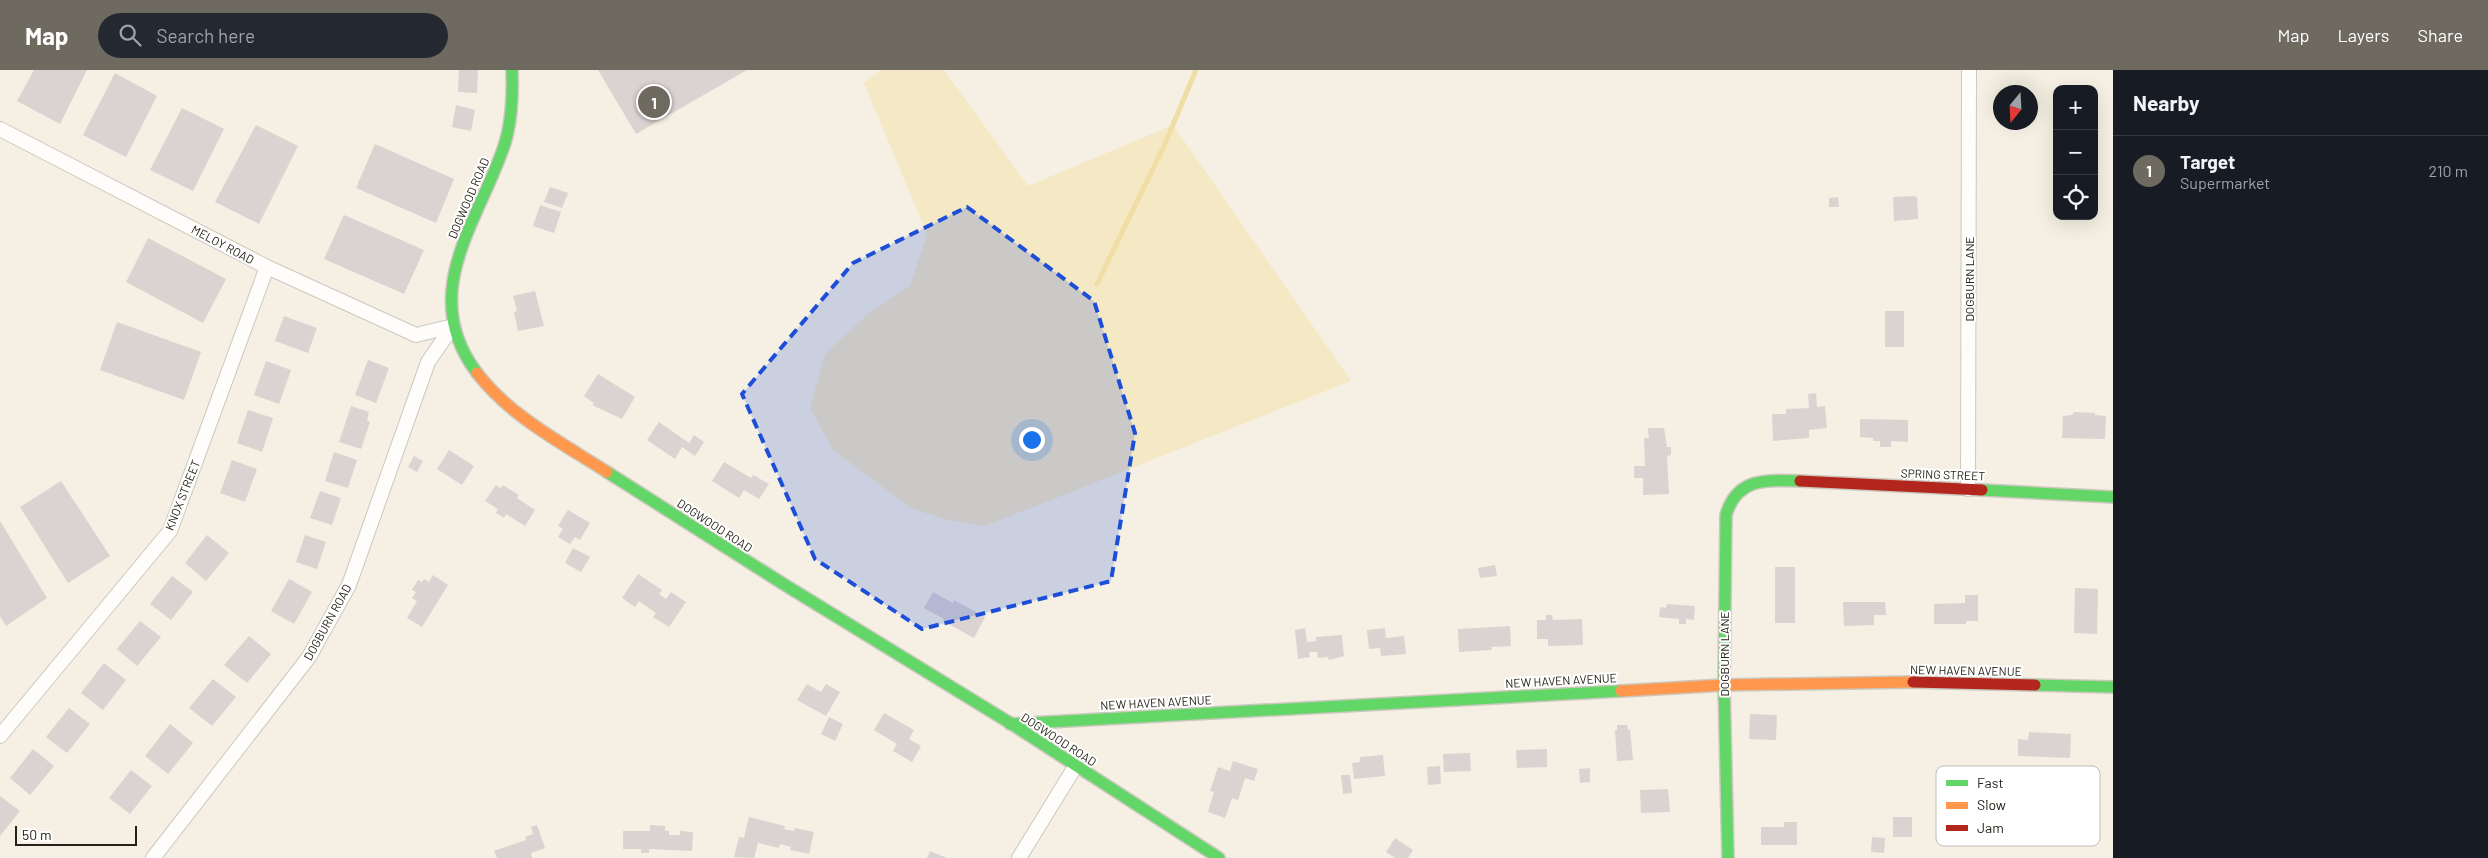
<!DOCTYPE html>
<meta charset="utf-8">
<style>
:root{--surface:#171b24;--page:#242831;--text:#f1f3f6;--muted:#9ea1a6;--line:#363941;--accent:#6e6a60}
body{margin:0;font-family:Barlow,sans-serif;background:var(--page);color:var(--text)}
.controls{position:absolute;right:15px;top:15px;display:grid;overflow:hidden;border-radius:10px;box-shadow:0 5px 20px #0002}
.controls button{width:45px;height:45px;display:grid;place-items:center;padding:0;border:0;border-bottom:1px solid var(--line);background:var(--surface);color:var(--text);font:25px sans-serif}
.compass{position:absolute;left:1993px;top:15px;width:45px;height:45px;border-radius:50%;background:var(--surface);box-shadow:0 5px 20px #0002;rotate:198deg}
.scale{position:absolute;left:15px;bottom:12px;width:122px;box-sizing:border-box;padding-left:5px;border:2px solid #252219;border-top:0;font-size:14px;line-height:18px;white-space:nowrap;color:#252219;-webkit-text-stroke:4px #fff;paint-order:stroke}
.you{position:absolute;left:1031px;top:369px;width:18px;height:18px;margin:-12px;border:4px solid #fff;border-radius:50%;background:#1a73e8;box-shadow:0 0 0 8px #1a73e833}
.badge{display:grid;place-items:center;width:32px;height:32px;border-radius:50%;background:var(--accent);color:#fff;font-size:16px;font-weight:700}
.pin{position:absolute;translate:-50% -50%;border:2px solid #fff;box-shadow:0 1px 5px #0006}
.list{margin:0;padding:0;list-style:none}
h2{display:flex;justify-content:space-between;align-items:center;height:65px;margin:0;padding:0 20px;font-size:21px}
h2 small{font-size:16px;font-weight:400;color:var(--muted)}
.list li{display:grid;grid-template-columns:32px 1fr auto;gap:15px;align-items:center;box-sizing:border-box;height:70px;padding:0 20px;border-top:1px solid var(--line)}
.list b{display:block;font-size:19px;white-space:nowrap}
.list p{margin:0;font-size:16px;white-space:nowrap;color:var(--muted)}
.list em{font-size:16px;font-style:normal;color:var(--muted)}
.icon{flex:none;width:28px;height:28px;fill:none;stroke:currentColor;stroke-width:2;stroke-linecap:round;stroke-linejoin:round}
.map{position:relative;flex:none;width:2113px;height:788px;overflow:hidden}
header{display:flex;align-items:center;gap:30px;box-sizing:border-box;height:70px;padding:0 25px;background:var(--accent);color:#fff}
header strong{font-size:24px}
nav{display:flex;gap:28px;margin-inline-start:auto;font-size:18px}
.search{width:350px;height:45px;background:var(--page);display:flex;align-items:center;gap:12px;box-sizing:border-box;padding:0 18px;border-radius:28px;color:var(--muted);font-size:19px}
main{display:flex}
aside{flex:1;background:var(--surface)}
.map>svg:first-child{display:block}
.green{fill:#f5e8c4}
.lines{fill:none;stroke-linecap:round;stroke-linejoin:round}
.stream{stroke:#f0dea6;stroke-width:5}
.building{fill:#dad3d1}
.street-casing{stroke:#ccc8be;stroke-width:16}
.fast-casing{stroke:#ccc8be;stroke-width:14}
.slow-casing{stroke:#ccc8be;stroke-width:14}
.jam-casing{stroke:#ccc8be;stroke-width:14}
.street{stroke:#fefdfb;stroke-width:14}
.fast{stroke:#63d668;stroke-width:11}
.slow{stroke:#ff974d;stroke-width:11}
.jam{stroke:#b3261e;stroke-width:11}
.marked{fill:#1d4ed8;fill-opacity:0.2;stroke:#1d4ed8;stroke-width:4;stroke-dasharray:10 6;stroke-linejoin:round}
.labels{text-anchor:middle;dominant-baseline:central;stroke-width:4;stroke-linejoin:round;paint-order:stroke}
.street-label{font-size:12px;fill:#252219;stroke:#fff}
.key{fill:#fff;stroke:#bebdba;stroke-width:1}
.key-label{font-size:14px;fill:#252219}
</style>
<header>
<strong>Map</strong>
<div class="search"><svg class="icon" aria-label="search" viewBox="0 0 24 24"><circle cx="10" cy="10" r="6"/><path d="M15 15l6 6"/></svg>Search here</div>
<nav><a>Map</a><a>Layers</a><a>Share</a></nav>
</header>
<main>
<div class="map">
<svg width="2113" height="788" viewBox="0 0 2113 788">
<rect width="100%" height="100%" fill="#f5f0e3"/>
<!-- green -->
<path class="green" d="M 881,0 L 944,0 L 1028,116 L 1173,55 L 1351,311 L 985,456 L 947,450 L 911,438 L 833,380 L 810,338 L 825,284 L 870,242 L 910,216 L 927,164 L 864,13 Z"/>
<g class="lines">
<!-- stream -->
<path class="stream" d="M 1097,214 L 1164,76 L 1196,0"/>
</g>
<!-- building -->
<g class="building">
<path d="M 34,0 L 87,0 L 60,54 L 17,31 Z"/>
<path d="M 459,0 L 478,0 L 477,23 L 458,22 Z"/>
<path d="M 598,0 L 747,0 L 636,64 Z"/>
<path d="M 115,3 L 157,26 L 126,87 L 83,65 Z"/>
<path d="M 456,35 L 475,40 L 471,61 L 452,57 Z"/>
<path d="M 182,38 L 224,59 L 193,121 L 150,100 Z"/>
<path d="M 256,55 L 298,76 L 259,154 L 215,132 Z"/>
<path d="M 375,74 L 454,109 L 436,153 L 356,118 Z"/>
<path d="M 550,117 L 568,123 L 562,138 L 544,132 Z"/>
<path d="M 1914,126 L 1917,127 L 1918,149 L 1894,151 L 1893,127 Z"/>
<path d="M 1838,127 L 1839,137 L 1829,137 L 1829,128 Z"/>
<path d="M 540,135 L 561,142 L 554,163 L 533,156 Z"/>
<path d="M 344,145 L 424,180 L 404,224 L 324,189 Z"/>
<path d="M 148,168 L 226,209 L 203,253 L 126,212 Z"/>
<path d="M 535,221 L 544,256 L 518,261 L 514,242 L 517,241 L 513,226 Z"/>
<rect x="1885" y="241" width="19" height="36"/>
<path d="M 284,246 L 317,258 L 308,283 L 275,271 Z"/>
<path d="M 117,252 L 201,282 L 184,330 L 100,300 Z"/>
<path d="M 368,290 L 389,298 L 376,333 L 355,325 Z"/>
<path d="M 266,291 L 291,300 L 279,334 L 254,325 Z"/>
<path d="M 598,304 L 635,327 L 622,349 L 592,335 L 594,333 L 584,326 Z"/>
<path d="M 1816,323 L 1817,337 L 1825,336 L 1827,358 L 1809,360 L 1809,368 L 1773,371 L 1772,344 L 1786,344 L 1786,339 L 1809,338 L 1808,324 Z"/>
<path d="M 351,336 L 369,342 L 367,350 L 370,352 L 361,379 L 339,372 Z"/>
<path d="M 248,340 L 273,348 L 262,382 L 237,373 Z"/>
<path d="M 2074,342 L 2095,343 L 2095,345 L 2106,346 L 2105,369 L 2062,368 L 2063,346 L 2072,345 Z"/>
<path d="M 1860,349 L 1908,350 L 1908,372 L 1891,371 L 1891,377 L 1880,377 L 1880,371 L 1873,371 L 1873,368 L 1860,367 Z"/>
<path d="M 659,352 L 689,373 L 694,365 L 704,372 L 695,386 L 682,377 L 675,389 L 647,370 Z"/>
<path d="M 1648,358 L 1664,358 L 1667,377 L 1671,377 L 1671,385 L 1667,386 L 1669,424 L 1643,425 L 1643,408 L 1634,408 L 1634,396 L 1645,396 L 1644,368 L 1649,368 Z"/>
<path d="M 449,380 L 474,396 L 462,415 L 437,399 Z"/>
<path d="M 334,382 L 357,390 L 348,418 L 325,411 Z"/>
<path d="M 414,386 L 423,391 L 417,402 L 408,397 Z"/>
<path d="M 232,390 L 257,399 L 245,432 L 220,423 Z"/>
<path d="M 724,392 L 751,408 L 753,405 L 769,414 L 759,429 L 744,420 L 739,428 L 712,411 Z"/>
<path d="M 61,411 L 110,486 L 68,513 L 20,437 Z"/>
<path d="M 496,415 L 501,418 L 503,415 L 519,425 L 517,428 L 535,440 L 525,456 L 506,444 L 504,448 L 496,443 L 498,439 L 485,431 Z"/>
<path d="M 320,421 L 341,428 L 332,455 L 310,448 Z"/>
<path d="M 568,440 L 590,453 L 580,470 L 575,467 L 570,474 L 558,467 L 563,459 L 558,456 Z"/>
<path d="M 0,451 L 47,528 L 6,556 L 0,546 Z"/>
<path d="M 207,465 L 229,483 L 206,511 L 185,493 Z"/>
<path d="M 305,465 L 326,472 L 317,499 L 296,492 Z"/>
<path d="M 573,478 L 590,487 L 581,502 L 565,493 Z"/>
<path d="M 1495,495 L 1497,506 L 1480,508 L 1478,498 Z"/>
<rect x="1775" y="497" width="20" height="56"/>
<path d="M 638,504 L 662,520 L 659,524 L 666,529 L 671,522 L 686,532 L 669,557 L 653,547 L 656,543 L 639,531 L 635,537 L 622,528 Z"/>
<path d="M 433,505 L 448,515 L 422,557 L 407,548 L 417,531 L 412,528 L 416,522 L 412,520 L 418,510 L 422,512 L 424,509 L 429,512 Z"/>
<path d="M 172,506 L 193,522 L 171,550 L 150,534 Z"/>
<path d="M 289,509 L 312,522 L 294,554 L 271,541 Z"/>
<path d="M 2075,518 L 2098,519 L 2097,564 L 2074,563 Z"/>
<path d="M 933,522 L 953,533 L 954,530 L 985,547 L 974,568 L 943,551 L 944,549 L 924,538 Z"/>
<path d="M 1965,525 L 1978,525 L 1978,551 L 1966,551 L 1966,554 L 1934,554 L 1934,534 L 1965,533 Z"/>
<path d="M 1843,532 L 1885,532 L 1886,545 L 1874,545 L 1874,555 L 1844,556 Z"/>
<path d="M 1667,534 L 1695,536 L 1694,550 L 1686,549 L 1686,554 L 1679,554 L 1679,549 L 1659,547 L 1660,537 L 1666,538 Z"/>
<path d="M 1546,545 L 1552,545 L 1553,550 L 1582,549 L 1583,575 L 1548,576 L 1548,569 L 1537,569 L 1537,550 L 1546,550 Z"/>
<path d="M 140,551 L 161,567 L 137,596 L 117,579 Z"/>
<path d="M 1510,556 L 1511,576 L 1491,577 L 1492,580 L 1459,582 L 1458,559 Z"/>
<path d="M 1305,558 L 1307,572 L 1316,571 L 1316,567 L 1342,565 L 1344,586 L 1329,590 L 1328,587 L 1318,588 L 1317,582 L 1309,582 L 1310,587 L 1298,589 L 1295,560 Z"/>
<path d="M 1385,558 L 1386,568 L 1404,566 L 1406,584 L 1381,586 L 1380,578 L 1369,579 L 1367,560 Z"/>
<path d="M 249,566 L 271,584 L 247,613 L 224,595 Z"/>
<path d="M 104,593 L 126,610 L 103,640 L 81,623 Z"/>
<path d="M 213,609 L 236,627 L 212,656 L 189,638 Z"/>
<path d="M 807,614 L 821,622 L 826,614 L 840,622 L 826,646 L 797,630 Z"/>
<path d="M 69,638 L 90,654 L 67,683 L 46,667 Z"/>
<path d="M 884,643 L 914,660 L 909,669 L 921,676 L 912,692 L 893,681 L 897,674 L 874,660 Z"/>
<path d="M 1750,644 L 1777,645 L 1776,670 L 1749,669 Z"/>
<path d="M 829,647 L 843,654 L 835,671 L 821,664 Z"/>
<path d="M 170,654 L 193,673 L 168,704 L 145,686 Z"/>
<path d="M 1617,655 L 1627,655 L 1628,660 L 1630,659 L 1633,690 L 1617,691 L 1615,660 L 1617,660 Z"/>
<path d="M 2029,662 L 2071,664 L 2070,688 L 2018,686 L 2018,669 L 2028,670 Z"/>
<path d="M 33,679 L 54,696 L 30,725 L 10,708 Z"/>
<path d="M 1547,679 L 1547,697 L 1517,698 L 1516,680 Z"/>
<path d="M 1470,683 L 1471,701 L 1444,702 L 1443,684 Z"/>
<path d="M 1383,685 L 1385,706 L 1354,709 L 1352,693 L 1360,692 L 1360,687 Z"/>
<path d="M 1233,691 L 1258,699 L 1254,711 L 1245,708 L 1238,730 L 1232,728 L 1225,748 L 1208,742 L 1214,722 L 1210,721 L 1218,697 L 1230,701 Z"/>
<path d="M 1440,696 L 1441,714 L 1428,715 L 1427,697 Z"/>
<path d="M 1590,698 L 1590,712 L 1580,713 L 1579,699 Z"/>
<path d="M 131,700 L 152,716 L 130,744 L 109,728 Z"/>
<path d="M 1341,705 L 1350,705 L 1352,723 L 1343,724 Z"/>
<path d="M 1668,719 L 1670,742 L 1641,743 L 1640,720 Z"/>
<path d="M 0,726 L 20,741 L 0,766 Z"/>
<path d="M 749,747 L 785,756 L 784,759 L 794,761 L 795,758 L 814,762 L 809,784 L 790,780 L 791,777 L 780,774 L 779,778 L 758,773 L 754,788 L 734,787 L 739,767 L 744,768 Z"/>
<rect x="1893" y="747" width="19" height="20"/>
<path d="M 1784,752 L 1797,752 L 1797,775 L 1761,775 L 1761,757 L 1784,757 Z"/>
<path d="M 537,755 L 545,778 L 531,783 L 532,788 L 497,788 L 494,781 L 526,770 L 525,767 L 533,764 L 531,757 Z"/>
<path d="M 650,755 L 665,756 L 665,761 L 669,761 L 669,765 L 680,765 L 680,761 L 693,762 L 692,781 L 649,779 L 649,783 L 641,783 L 641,779 L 623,779 L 623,761 L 650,761 Z"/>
<path d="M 1872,767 L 1885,768 L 1884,783 L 1871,782 Z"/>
<path d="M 1395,768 L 1413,780 L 1408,788 L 1395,788 L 1386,782 Z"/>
<path d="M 930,781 L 947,788 L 927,788 Z"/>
</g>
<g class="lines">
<defs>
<g id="street">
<path d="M 0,59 L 267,197 L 416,265 L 453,256"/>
<path d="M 1968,419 L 1969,0"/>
<path d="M 0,666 L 170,461 L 267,197"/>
<path d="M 153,788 L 309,587 L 349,515 L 428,292 L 453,256"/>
<path d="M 1019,788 L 1075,697"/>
</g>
<g id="fast">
<path d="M 477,303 C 418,225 476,155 503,79 C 512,54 513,27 512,0"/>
<path d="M 607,402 L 785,515 L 1010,653 L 1219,788"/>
<path d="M 1982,420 L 2113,427"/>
<path d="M 2035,615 L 2113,617"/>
<path d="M 1010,654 L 1621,621"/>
<path d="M 1728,788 L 1724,615 L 1726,445 C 1737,407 1767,410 1800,411"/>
</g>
<g id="slow">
<path d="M 477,303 C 511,347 562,373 607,402"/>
<path d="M 1621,621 L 1724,615 L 1913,612"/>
</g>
<g id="jam">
<path d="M 1800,411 L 1982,420"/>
<path d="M 1913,612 L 2035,615"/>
</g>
</defs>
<!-- street casing -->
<use href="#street" class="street-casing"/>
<!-- fast casing -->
<use href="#fast" class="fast-casing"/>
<!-- slow casing -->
<use href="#slow" class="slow-casing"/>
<!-- jam casing -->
<use href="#jam" class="jam-casing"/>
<!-- street -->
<use href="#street" class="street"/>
<!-- fast -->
<use href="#fast" class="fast"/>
<!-- slow -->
<use href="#slow" class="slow"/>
<!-- jam -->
<use href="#jam" class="jam"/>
</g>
<!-- marked area -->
<path class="marked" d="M 967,137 L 1094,231 L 1135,363 L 1111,511 L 922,559 L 815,489 L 742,324 L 853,193 Z"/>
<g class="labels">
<!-- street labels -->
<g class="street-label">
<text transform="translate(468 128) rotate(-67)">DOGWOOD ROAD</text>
<text transform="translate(223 174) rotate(28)">MELOY ROAD</text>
<text transform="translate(1969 209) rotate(-90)">DOGBURN LANE</text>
<text transform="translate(1943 404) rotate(2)">SPRING STREET</text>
<text transform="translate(182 425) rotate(-68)">KNOX STREET</text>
<text transform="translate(715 455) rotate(33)">DOGWOOD ROAD</text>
<text transform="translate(327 552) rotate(-61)">DOGBURN ROAD</text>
<text transform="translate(1724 584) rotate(-90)">DOGBURN LANE</text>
<text transform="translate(1966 600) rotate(1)">NEW HAVEN AVENUE</text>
<text transform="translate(1561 610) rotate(-3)">NEW HAVEN AVENUE</text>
<text transform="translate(1156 632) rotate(-3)">NEW HAVEN AVENUE</text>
<text transform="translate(1059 669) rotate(33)">DOGWOOD ROAD</text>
</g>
</g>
<!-- legend -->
<rect x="1936" y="696" width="164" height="80" rx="8" class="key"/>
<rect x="1946" y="710" width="22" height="6" fill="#63d668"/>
<rect x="1946" y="732" width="22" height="7" fill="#ff974d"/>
<rect x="1946" y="755" width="22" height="6" fill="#b3261e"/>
<g class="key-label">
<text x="1977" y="718">Fast</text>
<text x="1977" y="740">Slow</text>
<text x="1977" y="763">Jam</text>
</g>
</svg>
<div class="controls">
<button>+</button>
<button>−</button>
<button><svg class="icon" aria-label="locate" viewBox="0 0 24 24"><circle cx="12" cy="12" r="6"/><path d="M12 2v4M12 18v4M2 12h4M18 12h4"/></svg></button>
</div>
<svg class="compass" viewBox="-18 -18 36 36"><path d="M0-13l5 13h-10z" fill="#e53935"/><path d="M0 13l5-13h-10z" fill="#9ea1a6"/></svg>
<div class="scale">50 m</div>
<div class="you"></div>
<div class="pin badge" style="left:654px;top:32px">1</div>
</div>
<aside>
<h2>Nearby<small></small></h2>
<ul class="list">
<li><span class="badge">1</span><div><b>Target</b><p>Supermarket</p></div><em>210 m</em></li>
</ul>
</aside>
</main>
